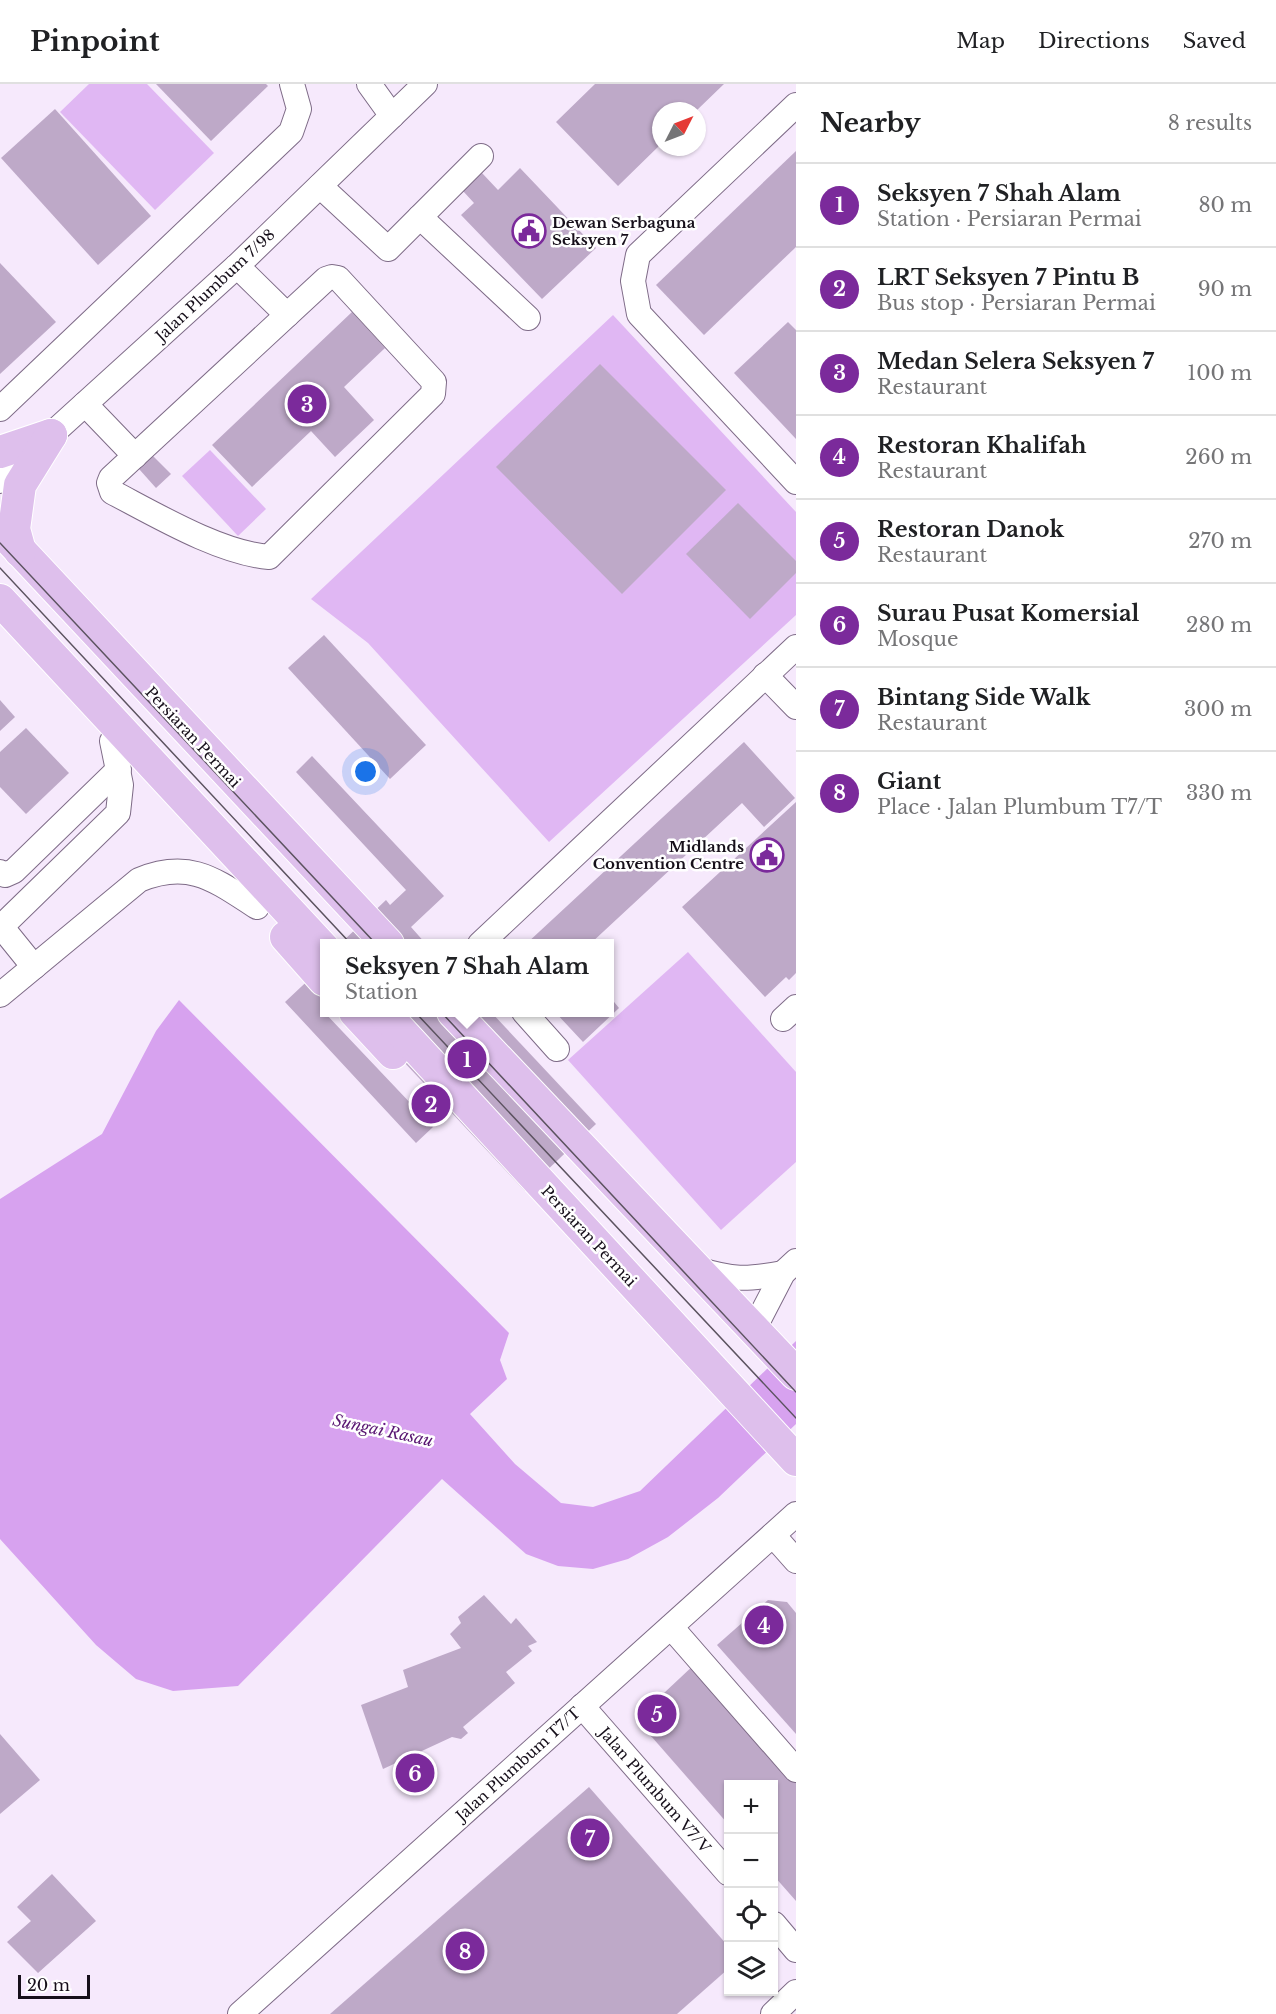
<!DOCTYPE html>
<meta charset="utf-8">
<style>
:root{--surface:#fff;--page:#f6f6f6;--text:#202124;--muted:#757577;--line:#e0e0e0;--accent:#7b2a9b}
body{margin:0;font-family:"Libre Baskerville",serif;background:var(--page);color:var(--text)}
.controls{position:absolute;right:18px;bottom:18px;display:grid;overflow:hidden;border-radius:0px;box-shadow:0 2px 4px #0004}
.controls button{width:54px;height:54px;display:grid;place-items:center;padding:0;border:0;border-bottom:2px solid var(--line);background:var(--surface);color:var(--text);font:30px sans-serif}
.compass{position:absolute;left:652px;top:18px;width:54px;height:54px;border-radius:50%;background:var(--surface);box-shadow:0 2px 4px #0004;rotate:48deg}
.scale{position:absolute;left:18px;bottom:15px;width:72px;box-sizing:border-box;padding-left:6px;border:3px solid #160f1a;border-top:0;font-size:16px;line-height:21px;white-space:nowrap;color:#160f1a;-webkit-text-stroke:4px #fff;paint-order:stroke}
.you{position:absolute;left:366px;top:688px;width:21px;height:21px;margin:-15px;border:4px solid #fff;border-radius:50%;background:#1a73e8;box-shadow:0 0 0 9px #1a73e833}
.badge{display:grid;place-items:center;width:39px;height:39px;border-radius:50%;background:var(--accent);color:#fff;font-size:20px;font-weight:700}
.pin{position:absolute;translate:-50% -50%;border:3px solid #fff;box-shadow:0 2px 6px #0006}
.popup{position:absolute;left:320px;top:855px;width:294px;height:78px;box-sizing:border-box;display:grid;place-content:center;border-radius:0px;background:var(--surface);filter:drop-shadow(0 2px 4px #0005);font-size:20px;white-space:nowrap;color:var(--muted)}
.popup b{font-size:22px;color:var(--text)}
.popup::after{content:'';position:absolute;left:50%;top:100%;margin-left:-12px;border:12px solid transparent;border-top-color:var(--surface)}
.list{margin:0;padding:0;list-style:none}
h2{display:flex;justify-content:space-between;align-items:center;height:78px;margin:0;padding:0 24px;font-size:26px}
h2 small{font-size:20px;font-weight:400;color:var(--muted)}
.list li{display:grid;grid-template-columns:39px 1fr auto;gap:18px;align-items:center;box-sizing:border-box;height:84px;padding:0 24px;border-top:2px solid var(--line)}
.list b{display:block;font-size:22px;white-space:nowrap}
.list p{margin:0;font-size:20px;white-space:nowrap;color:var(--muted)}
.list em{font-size:20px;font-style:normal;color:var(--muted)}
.icon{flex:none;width:33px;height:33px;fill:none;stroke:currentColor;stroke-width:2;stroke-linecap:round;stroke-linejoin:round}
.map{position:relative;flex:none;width:796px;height:1930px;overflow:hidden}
header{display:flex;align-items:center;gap:36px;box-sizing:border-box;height:84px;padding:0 30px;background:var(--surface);border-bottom:2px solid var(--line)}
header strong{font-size:28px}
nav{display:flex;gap:33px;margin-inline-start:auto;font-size:21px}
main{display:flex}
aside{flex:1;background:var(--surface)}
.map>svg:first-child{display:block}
.green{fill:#e0b7f3}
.water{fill:#d7a2ef}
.building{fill:#bea9c8}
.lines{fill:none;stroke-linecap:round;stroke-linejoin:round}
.minor-casing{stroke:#7e6b87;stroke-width:26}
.major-casing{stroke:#fff;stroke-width:34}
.minor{stroke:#fff;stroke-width:24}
.major{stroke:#debfec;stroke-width:32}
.tram{stroke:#5c5360;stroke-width:1.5}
.labels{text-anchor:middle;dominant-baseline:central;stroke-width:5;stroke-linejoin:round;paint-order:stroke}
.poi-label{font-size:15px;font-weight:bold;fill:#160f1a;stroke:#fff;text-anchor:start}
.street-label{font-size:15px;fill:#160f1a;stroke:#fff}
.water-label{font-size:16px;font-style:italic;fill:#591772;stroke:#fff}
</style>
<header>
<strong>Pinpoint</strong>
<nav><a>Map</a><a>Directions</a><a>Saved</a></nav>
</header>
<main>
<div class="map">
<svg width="796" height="1930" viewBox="0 0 796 1930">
<rect width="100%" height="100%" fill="#f6e9fc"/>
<!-- green -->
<g class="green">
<path d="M 89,0 L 147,0 L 214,69 L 155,126 L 60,28 Z"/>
<path d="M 613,231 L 796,428 L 796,531 L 549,758 L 368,559 L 311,515 Z"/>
<path d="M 210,366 L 266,425 L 238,452 L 182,392 Z"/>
<path d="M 688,868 L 796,988 L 796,1078 L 721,1146 L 568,976 Z"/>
</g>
<!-- water -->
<path class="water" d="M 179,916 L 509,1249 L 500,1276 L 507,1295 L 470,1330 L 515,1380 L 561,1419 L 593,1423 L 640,1407 L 796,1257 L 796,1340 L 718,1414 L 668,1453 L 628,1475 L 593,1485 L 558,1482 L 526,1470 L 442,1395 L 238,1602 L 173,1607 L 136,1595 L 96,1561 L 0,1455 L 0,1115 L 102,1050 L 156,947 Z"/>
<!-- building -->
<g class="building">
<path d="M 156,0 L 266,0 L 268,2 L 211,57 Z"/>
<path d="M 595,0 L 724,0 L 696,27 L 661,27 L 661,60 L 618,102 L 556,38 Z"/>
<path d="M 55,25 L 151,132 L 98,181 L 1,74 Z"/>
<path d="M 796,67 L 796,163 L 704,251 L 656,201 Z"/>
<path d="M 520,84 L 596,164 L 542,215 L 461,131 L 474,119 L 463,107 L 482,89 L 498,106 Z"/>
<path d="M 0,179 L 56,238 L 0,290 Z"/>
<path d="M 352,228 L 385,264 L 344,303 L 374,336 L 335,373 L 311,347 L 252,403 L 212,361 Z"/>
<path d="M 788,238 L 796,246 L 796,355 L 734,289 Z"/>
<path d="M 600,280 L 726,406 L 622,510 L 496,383 Z"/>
<path d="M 153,372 L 171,390 L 156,404 L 139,385 Z"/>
<path d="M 738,419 L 796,477 L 796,489 L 750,535 L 686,470 Z"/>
<path d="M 324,551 L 426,661 L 390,695 L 288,584 Z"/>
<path d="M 0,616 L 15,633 L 0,647 Z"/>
<path d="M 26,644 L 69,689 L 26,730 L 0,703 L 0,668 Z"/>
<path d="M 744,658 L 795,714 L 764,743 L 742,719 L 590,860 L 526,860 Z"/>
<path d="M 312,672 L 444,812 L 411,843 L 426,860 L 340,860 L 386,816 L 390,821 L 406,806 L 296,688 Z"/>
<path d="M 796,718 L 796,889 L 789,896 L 786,893 L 765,913 L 682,823 Z"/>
<path d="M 324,874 L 324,928 L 433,1043 L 416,1059 L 285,918 L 318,887 Z"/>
<path d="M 610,913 L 619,924 L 583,958 L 555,928 L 610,928 Z"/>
<path d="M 357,928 L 491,928 L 596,1040 L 525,1107 Z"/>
<path d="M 484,1511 L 511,1540 L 516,1534 L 537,1558 L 528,1562 L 532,1567 L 506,1588 L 515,1599 L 463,1643 L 468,1649 L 461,1655 L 452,1653 L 383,1685 L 361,1621 L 408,1603 L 403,1586 L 461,1564 L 450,1550 L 461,1539 L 458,1533 Z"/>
<path d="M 768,1516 L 787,1518 L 796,1529 L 796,1650 L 717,1561 Z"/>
<path d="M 696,1579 L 796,1691 L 796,1817 L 774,1792 L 774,1700 L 728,1700 L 728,1740 L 644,1644 L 648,1624 Z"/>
<path d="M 0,1650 L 40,1696 L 0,1730 Z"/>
<path d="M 589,1703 L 728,1862 L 728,1885 L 677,1930 L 330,1930 Z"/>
<path d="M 52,1790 L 96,1837 L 38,1889 L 7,1858 L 31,1837 L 17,1823 Z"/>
</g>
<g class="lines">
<defs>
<g id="minor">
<path d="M 369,0 L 392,32"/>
<path d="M 796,21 L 638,171 L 633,197 L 639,230 L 796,398"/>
<path d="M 320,102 L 388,165 L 481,72"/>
<path d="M 420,133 L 528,234"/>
<path d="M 237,182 L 287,231"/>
<path d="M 332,193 L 338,194 L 434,298 L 433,310 L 269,473 C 220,469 156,431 112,408 L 109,399 L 111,394 L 326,195 Z"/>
<path d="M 85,320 L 135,372"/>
<path d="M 0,325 L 291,48 L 299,25 L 292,0"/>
<path d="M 0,397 L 237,182 L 425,0"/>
<path d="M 765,591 L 796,623"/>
<path d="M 0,788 L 5,791 L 14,787 L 119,685"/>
<path d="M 0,841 L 34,883"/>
<path d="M 0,844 L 118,729 L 121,701 L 112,657"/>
<path d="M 480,860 L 796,563"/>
<path d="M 0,911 L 139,796 C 190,775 215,796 257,823"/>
<path d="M 524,928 L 557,965"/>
<path d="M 783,935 L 796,923"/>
<path d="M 697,1185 C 733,1196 746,1196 783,1189"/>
<path d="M 754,1245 L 783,1189 L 796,1177"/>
<path d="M 773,1451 L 796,1477"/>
<path d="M 671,1543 L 796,1686"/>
<path d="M 582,1622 L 728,1789"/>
<path d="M 774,1840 L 796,1866"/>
<path d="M 240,1930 L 796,1430"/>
<path d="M 773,1930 L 796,1908"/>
</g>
<g id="major">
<path d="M 0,368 L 51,351"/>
<path d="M 0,445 L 388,860"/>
<path d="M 20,467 L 14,445 L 20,401 L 51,351"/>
<path d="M 0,516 L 324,865"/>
<path d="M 286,853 L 324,896"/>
<path d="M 355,928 L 393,969"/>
<path d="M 383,928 L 796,1376"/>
<path d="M 453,928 L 796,1290"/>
</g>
</defs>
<!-- minor casing -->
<use href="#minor" class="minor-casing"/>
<!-- major casing -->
<use href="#major" class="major-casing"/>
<!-- minor -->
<use href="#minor" class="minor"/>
<!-- major -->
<use href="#major" class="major"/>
<!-- tram -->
<g class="tram">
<path d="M 0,459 L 376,860"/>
<path d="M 0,484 L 351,860"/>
<path d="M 415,928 L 796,1334"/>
<path d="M 441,928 L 796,1308"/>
</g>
</g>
<!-- icons -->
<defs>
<symbol id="civic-ring" viewBox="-11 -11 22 22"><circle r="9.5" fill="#fff" stroke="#7b2a9b" stroke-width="1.5"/><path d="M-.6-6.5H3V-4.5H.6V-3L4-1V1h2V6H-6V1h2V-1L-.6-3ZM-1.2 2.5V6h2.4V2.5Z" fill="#7b2a9b"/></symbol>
</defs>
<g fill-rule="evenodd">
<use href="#civic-ring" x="510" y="128" width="38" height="38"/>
<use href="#civic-ring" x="748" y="752" width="38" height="38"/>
</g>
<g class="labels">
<!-- poi labels -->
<g class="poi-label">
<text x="552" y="138">Dewan Serbaguna<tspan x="552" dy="17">Seksyen 7</tspan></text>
<text x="744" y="762" text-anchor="end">Midlands<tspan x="744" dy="17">Convention Centre</tspan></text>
</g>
<!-- street labels -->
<g class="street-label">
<text transform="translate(215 201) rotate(-43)">Jalan Plumbum 7/98</text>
<text transform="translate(193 653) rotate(47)">Persiaran Permai</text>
<text transform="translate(589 1152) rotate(47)">Persiaran Permai</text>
<text transform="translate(518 1680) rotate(-42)">Jalan Plumbum T7/T</text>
<text transform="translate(655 1706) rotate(49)">Jalan Plumbum V7/V</text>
</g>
<!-- water labels -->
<g class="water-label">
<text transform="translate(383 1346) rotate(12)">Sungai Rasau</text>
</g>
</g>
</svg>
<div class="controls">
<button>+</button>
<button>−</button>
<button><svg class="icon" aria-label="locate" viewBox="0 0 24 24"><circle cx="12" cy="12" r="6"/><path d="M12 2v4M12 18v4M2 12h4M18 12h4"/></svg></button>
<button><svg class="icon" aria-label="layers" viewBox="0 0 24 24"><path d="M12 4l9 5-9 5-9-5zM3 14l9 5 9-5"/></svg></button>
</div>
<svg class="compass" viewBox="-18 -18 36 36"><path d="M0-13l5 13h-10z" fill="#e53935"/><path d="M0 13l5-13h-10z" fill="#757577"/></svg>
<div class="scale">20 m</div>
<div class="you"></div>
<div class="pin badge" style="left:467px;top:975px">1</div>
<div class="popup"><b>Seksyen 7 Shah Alam</b>Station</div>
<div class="pin badge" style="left:431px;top:1020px">2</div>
<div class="pin badge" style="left:307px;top:320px">3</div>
<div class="pin badge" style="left:764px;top:1541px">4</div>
<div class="pin badge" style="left:657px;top:1630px">5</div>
<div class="pin badge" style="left:415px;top:1689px">6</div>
<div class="pin badge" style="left:590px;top:1754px">7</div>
<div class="pin badge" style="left:465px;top:1867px">8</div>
</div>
<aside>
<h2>Nearby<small>8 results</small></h2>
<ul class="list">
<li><span class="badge">1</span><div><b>Seksyen 7 Shah Alam</b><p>Station · Persiaran Permai</p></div><em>80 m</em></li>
<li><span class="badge">2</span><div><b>LRT Seksyen 7 Pintu B</b><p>Bus stop · Persiaran Permai</p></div><em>90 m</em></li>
<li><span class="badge">3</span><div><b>Medan Selera Seksyen 7</b><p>Restaurant</p></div><em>100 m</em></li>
<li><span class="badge">4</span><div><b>Restoran Khalifah</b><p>Restaurant</p></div><em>260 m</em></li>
<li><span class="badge">5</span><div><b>Restoran Danok</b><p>Restaurant</p></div><em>270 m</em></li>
<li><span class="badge">6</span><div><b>Surau Pusat Komersial</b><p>Mosque</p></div><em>280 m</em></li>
<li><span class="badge">7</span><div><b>Bintang Side Walk</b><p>Restaurant</p></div><em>300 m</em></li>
<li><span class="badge">8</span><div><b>Giant</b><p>Place · Jalan Plumbum T7/T</p></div><em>330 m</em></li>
</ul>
</aside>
</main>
